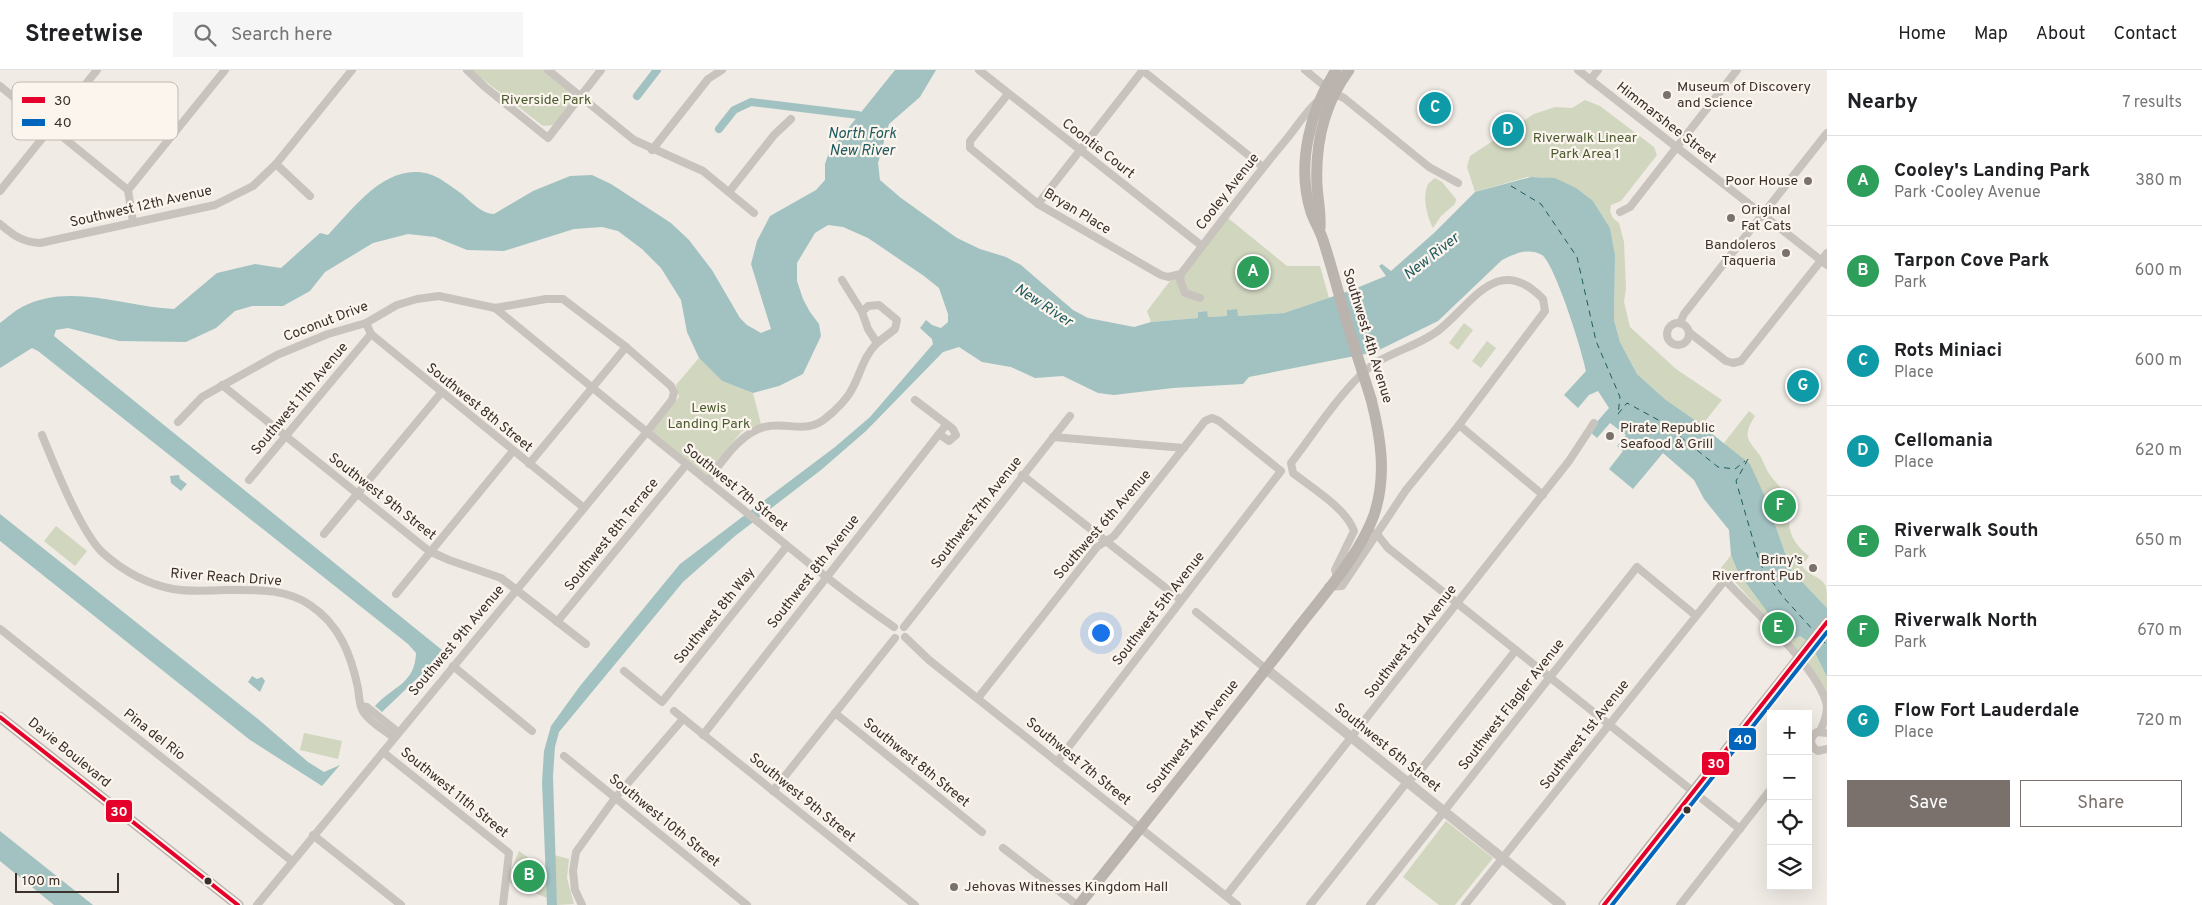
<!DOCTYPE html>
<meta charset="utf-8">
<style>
:root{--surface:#fff;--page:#f6f6f6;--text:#202124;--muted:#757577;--line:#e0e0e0;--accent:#7a716c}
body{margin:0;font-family:Overpass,sans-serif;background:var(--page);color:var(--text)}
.controls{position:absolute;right:15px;bottom:15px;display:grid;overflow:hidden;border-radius:0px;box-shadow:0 5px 20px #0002}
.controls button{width:45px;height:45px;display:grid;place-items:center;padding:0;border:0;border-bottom:1px solid var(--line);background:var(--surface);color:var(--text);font:25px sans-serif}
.scale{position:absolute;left:15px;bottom:12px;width:104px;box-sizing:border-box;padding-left:5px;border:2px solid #3b302b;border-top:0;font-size:14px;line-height:18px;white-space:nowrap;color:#3b302b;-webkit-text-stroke:4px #fbf5ee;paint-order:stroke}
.you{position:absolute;left:1100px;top:562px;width:18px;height:18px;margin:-12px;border:4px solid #fff;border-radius:50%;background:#1a73e8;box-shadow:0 0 0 8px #1a73e833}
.badge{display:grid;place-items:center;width:32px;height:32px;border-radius:50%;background:var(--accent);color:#fff;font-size:16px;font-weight:700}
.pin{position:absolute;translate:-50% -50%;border:2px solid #fff;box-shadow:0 1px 5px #0006}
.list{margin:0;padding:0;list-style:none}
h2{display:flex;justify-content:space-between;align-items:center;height:65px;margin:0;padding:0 20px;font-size:21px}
h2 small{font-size:16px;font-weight:400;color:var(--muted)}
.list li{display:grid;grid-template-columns:32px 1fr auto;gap:15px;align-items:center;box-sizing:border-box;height:90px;padding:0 20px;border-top:1px solid var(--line)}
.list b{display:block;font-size:19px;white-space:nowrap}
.list p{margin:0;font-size:16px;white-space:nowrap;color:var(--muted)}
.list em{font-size:16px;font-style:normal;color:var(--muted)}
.actions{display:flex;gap:10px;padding:15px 20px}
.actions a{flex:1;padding:11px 0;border:1px solid var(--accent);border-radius:0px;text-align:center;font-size:18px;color:var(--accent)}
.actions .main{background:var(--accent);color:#fff}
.icon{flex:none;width:28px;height:28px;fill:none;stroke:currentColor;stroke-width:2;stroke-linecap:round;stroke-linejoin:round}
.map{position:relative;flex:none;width:1827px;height:835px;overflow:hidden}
header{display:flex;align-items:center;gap:30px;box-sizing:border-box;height:70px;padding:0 25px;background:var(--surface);border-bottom:1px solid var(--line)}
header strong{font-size:24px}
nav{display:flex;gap:28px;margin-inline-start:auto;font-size:18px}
.search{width:350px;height:45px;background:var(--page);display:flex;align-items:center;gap:12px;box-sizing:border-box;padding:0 18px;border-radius:0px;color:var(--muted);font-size:19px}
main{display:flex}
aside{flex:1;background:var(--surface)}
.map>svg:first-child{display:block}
.green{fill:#d1d6bf}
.water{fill:#a1c2c1}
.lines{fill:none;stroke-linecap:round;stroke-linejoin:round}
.canal{stroke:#a1c2c1;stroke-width:8}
.ferry{stroke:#1f5a5e;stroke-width:1;stroke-dasharray:6 5;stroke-linecap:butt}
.minor{stroke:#c9c3be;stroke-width:8}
.tertiary{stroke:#c9c3be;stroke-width:10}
.secondary{stroke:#bab3ae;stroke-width:11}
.secondary-bridge{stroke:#bab3ae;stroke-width:11}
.bus-1-casing{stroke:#fbf5ee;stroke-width:8}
.bus-2-casing{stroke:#fbf5ee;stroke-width:8}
.bus-1{stroke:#e4002b;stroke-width:4}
.bus-2{stroke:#0065bd;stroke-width:4}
.poi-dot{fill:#7a716c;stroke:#fbf5ee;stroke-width:2}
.bus-dot{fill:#3b302b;stroke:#fbf5ee;stroke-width:2}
.labels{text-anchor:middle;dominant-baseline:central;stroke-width:4.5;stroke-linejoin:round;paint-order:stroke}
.poi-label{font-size:14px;fill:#3b302b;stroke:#fbf5ee;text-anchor:start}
.park-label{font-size:14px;fill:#4a5a2e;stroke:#fbf5ee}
.street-label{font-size:14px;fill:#3b302b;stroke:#fbf5ee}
.water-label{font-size:15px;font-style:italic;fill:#1f5a5e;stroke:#fbf5ee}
.key{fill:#fbf5ee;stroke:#c1bab4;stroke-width:1}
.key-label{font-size:14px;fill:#3b302b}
.line-badge{stroke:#fbf5ee;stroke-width:2}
.badge-label{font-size:14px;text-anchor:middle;font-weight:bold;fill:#fff}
</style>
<header>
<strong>Streetwise</strong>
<div class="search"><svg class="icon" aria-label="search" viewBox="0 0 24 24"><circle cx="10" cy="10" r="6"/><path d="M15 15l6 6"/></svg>Search here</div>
<nav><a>Home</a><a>Map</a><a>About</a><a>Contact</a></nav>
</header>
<main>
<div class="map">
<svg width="1827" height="835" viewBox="0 0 1827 835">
<rect width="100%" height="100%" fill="#f0ebe5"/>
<!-- green -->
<g class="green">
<path d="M 471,0 C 490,0 525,0 542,0 C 553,2 573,22 573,33 L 554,55 L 543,56 Z"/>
<path d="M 1585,30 L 1600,36 L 1654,77 L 1657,85 L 1621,131 L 1611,135 L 1610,141 L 1613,148 L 1619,153 L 1624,172 L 1626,218 L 1624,232 L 1630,257 L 1676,299 L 1722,330 L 1702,355 L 1666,330 L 1637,304 L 1620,272 L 1614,250 L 1615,185 L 1610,158 L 1593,131 L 1543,107 L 1527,107 L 1475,122 L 1467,97 L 1470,86 L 1534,44 L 1555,37 L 1572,38 Z"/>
<path d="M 1435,108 L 1442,112 L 1456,129 L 1455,134 L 1441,146 L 1433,158 C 1427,146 1422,127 1428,114 Z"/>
<path d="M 1228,148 L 1287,196 L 1320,196 L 1329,228 L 1284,243 L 1237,246 L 1236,239 L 1228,240 L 1227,246 L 1208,247 L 1206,241 L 1198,242 L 1198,248 L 1151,252 L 1147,241 L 1170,211 L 1180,207 Z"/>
<path d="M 1464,253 L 1473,260 L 1458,280 L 1449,273 Z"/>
<path d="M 1487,271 L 1496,278 L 1481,298 L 1472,291 Z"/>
<path d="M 699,288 L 722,311 L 753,323 L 761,354 L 742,361 L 706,406 L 651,363 L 679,327 L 676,315 Z"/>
<path d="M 1749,341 L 1755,346 C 1741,368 1749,370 1761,387 C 1764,393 1766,400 1770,405 C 1779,417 1789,425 1793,441 C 1783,457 1795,476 1809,486 L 1802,496 C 1808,506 1822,506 1826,517 C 1827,522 1827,532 1827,538 L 1791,500 L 1766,429 L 1724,373 Z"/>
<path d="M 56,456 L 87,481 L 75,496 L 44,471 Z"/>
<path d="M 1731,485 L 1738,502 L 1800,566 L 1810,573 L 1827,607 L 1827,630 L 1808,593 L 1735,512 L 1734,505 L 1721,498 Z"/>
<path d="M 304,663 L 342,671 L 338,689 L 300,680 Z"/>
<path d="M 1446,751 L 1493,788 L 1455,835 L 1439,835 L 1403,807 Z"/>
<path d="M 519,781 L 546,800 L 547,828 L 510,813 L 512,798 Z"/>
<path d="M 554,785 L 569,789 L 567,808 L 574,834 L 557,835 Z"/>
</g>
<!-- water -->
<g class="water">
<path d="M 895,0 L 936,0 L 920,27 L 889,54 L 878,93 L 880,110 L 901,128 L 957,168 L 980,179 L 1006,187 L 1021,195 L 1073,240 L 1088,248 L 1134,257 L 1151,252 L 1198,248 L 1198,242 L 1207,241 L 1208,247 L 1227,246 L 1227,240 L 1237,239 L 1238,246 L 1284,243 L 1349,221 L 1386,206 L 1379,196 L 1382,194 L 1391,201 L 1434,163 L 1475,122 L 1531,107 L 1555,108 L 1576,118 L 1593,131 L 1610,158 L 1615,185 L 1614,250 L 1620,272 L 1637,304 L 1666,330 L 1692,348 L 1750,394 L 1766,429 L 1791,500 L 1827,538 L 1827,607 L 1810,573 L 1800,566 L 1793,569 L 1774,551 L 1738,502 L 1731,485 L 1729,460 L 1704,429 L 1694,410 L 1663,383 L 1633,419 L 1609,399 L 1623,381 L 1617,376 L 1626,365 L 1610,353 L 1597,368 L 1589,361 L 1609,338 L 1598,321 L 1589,325 L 1578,338 L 1564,325 L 1586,301 C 1583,283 1555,194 1542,185 C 1529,177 1514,184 1502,190 L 1438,251 L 1375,282 L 1249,307 L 1243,314 L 1173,318 L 1114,325 L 1098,323 L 1063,306 L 1035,308 L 1011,297 L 982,292 L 959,277 L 943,282 L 866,361 L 821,400 L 735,466 L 683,512 L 559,662 L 555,677 L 553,706 L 557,835 L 547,835 L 542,712 L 544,681 L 551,656 L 580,616 L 680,494 L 835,377 L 870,347 L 933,274 L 932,269 L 920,258 L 926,250 L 932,255 L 941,258 L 948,252 L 948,244 L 939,218 L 924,206 L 868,168 L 843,157 L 828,155 L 815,163 L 797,193 L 797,211 L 803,229 L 810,242 L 819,254 L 821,266 L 803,304 L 779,316 L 753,323 L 722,311 L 699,288 L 687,262 L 681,230 L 661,198 L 642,179 L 618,161 L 602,157 L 574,159 L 504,181 L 467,180 L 435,167 L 408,164 L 373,173 L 325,202 L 310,221 L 283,236 L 252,236 L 235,241 L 216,258 L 186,272 L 119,271 L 68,258 L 56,260 L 54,266 L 442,580 L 427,599 L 382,642 L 375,636 C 393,616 415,614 416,583 L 408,574 L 38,281 L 32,278 L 0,298 L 0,253 C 7,248 14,241 22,237 C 69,212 125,237 174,239 L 217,203 L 255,194 L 281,198 L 320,163 L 328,165 C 354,138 386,92 429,104 C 440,107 453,118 462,124 C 471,132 482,144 494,144 L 533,121 L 570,106 L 592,105 L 611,114 L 671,153 L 689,170 L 712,200 L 740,248 L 747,255 L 761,263 L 771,259 L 751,194 L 757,171 L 770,146 L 816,120 L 825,110 L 825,94 L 829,82 Z"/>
<path d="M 179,405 L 180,409 L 187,414 L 181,421 L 171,413 L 170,406 Z"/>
<path d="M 0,444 L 258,649 L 308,692 L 324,702 L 340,695 L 322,716 L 250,670 L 0,471 Z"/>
<path d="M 252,606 L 257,609 L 262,607 L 265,611 L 260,622 L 248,612 Z"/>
<path d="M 0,761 L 93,835 L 54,835 L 0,791 Z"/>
</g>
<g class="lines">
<!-- canal -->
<g class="canal">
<path d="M 637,26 L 657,0"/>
<path d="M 719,59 L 734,40 L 751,32 L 858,45"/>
</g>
<!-- ferry -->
<g class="ferry">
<path d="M 1511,116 L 1541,134 L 1577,187 L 1596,271 L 1620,327 L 1618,345"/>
<path d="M 1618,344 L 1627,333 L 1662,352 L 1718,397 L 1735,399 L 1745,391"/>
<path d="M 1748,389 L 1736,411 L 1760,494 L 1784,528 L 1814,561"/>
<path d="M 1821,569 L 1827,575"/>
</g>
<!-- minor -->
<g class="minor">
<path d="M 467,0 L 485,17 L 548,68 L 601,0"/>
<path d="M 548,0 L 634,70 L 703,101 L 754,143"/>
<path d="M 979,0 L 1202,176"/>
<path d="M 1142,0 L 1263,97"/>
<path d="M 1305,0 L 1333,23 L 1344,28 L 1429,97 L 1458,113"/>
<path d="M 1578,0 L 1827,195"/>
<path d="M 1590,10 L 1598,0"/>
<path d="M 0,16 L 128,120"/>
<path d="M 1008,24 L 970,71 L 970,78 L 1038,134 L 1161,205 L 1168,207 L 1181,204"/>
<path d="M 652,80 L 708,9 L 722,0"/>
<path d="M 276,94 L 310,126"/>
<path d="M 0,121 L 97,0"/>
<path d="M 729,122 L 774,65 L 791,49"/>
<path d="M 1038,134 L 1143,0"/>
<path d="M 1620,142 L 1630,137 L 1737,0"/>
<path d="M 133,152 L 128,120 L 225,0"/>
<path d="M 0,154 C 13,165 22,172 40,173 L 215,135 L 253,116 L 276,94 L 352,0"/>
<path d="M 842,210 L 862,242"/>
<path d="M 1200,228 L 1185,223 L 1180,210 L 1181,204 C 1215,159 1249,114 1285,71 C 1297,57 1305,42 1319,30"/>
<path d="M 879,235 L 897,250 L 895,259 L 877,273 L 868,259 L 862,242 L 868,236 Z"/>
<path d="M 495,238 C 573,302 651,366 730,429 C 784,473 837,518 894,557"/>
<circle cx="1678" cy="264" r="11"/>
<path d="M 366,253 L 371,264 L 583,437"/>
<path d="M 1680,253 L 1684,244 L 1827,63"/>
<path d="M 1690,263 L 1726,291 L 1733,293 L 1741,291 L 1827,183"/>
<path d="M 222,315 L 429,481 L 449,490 L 501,508 L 586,574"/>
<path d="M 915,330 L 953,359 L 956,365 L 949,371 L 939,364"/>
<path d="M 178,352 L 202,327 L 277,285 L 328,264 L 366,253 L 397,235 L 417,229 L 439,226 L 495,238 L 546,229 L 563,229 L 626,277 L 671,316 L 674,322 L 672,330 L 646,363 L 257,835"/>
<path d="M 1459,355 L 1543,425"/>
<path d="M 42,365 C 54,394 81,463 103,483 C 122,500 147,514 173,519 C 190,522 208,521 226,520 C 255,520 285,518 310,535 C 340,555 351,585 358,618 C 359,625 359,637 364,643 C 371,653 384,660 393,667"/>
<path d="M 1053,367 L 1184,378"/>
<path d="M 529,394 L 626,277"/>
<path d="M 1022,405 L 1181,530"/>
<path d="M 249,410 L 371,264"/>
<path d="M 707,411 C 722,392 740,363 764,357 C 787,351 806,365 826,348 C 835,341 847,329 852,319 C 861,303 863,287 877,273"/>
<path d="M 1376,463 L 1388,478 L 1740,759"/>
<path d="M 324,464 L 441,323"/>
<path d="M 1328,517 L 1342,516 L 1406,420 L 1459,355 L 1545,241 L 1543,229 C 1498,182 1473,233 1439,260 C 1420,275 1394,281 1374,294 C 1347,312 1312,366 1291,393 L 1293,403 C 1312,418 1346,438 1354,461 L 1335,500 L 1337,506"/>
<path d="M 396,524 L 513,381"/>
<path d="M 1196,542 L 1266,599"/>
<path d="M 557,552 L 686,395"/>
<path d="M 904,557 L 1070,346"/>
<path d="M 0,559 L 292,791"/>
<path d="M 905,567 L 929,590 L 1237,835"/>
<path d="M 453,596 L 532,661"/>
<path d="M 624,601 L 662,632 L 787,476"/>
<path d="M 978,628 L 1097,477 L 1114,466 L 1205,351 L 1212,348 L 1219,351 L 1281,401 L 1057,692"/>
<path d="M 361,636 L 367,637 L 398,662"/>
<path d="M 674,641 L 915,835"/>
<path d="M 835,643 L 982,762"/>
<path d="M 1827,663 L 1817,662 C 1809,667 1809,676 1818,681 L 1827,679"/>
<path d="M 703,665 L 946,355"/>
<path d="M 383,682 L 509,783 L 503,835"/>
<path d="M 564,686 L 747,835"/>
<path d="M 773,721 L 895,568"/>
<path d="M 313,765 L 401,835"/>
<path d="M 1003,778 L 1077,835"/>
<path d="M 1226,826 L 1569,391 L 1594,353"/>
<path d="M 582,835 L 575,820 L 573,801 L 576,782 L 615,728 L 683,649"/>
<path d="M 1310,835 L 1407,712 L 1419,702 L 1516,580"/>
<path d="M 1370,835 L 1637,497 L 1695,545"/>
<path d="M 1465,835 L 1725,510 C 1752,539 1820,599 1827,636 C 1827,645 1824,653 1820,661"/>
<path d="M 1680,835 L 1771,719"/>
</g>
<!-- tertiary -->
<path class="tertiary" d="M 1266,599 L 1561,835"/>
<!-- secondary -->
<g class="secondary">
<path d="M 1336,0 C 1310,40 1296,95 1311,142 C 1314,151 1320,160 1323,170 C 1334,203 1342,238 1353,272"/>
<path d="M 1320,158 C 1321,144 1318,130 1317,116 C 1315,74 1324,34 1349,0"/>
<path d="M 1811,573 L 1827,552"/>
<path d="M 0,647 L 238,835"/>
<path d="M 1079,835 C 1150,746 1221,657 1291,567 C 1318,531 1359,487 1374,445 C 1387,406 1381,368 1371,329"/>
<path d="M 1604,835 L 1693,722"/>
</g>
<!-- secondary-bridge -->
<g class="secondary-bridge">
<path d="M 1353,272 L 1371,329"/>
<path d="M 1693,722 L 1811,573"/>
</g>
<defs>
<g id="bus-1">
<path d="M 0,647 L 238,835"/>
<path d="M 1604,835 L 1827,552"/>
</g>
<path id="bus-2" d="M 1612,835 L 1827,562"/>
</defs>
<!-- bus-1 casing -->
<use href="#bus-1" class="bus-1-casing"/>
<!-- bus-2 casing -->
<use href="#bus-2" class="bus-2-casing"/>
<!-- bus-1 -->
<use href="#bus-1" class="bus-1"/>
<!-- bus-2 -->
<use href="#bus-2" class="bus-2"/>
</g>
<!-- markers -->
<g class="poi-dot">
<circle cx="1667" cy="25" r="5"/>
<circle cx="1808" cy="111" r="5"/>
<circle cx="1731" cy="148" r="5"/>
<circle cx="1786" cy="183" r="5"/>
<circle cx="1610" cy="366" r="5"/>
<circle cx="1813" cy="498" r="5"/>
<circle cx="954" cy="817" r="5"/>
</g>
<g class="bus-dot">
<circle cx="1687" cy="740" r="4.5"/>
<circle cx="208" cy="811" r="4.5"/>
</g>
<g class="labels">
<!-- poi labels -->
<g class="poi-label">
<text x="1677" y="17">Museum of Discovery<tspan x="1677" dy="16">and Science</tspan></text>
<text x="1798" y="111" text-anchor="end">Poor House</text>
<text x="1741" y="140">Original<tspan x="1741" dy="16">Fat Cats</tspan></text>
<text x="1776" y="175" text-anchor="end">Bandoleros<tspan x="1776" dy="16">Taqueria</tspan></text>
<text x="1620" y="358">Pirate Republic<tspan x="1620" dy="16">Seafood &amp; Grill</tspan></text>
<text x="1803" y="490" text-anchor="end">Briny’s<tspan x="1803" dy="16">Riverfront Pub</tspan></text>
<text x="964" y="817">Jehovas Witnesses Kingdom Hall</text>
</g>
<!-- park labels -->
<g class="park-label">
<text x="546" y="30">Riverside Park</text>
<text x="1585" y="68">Riverwalk Linear<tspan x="1585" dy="16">Park Area 1</tspan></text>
<text x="709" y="338">Lewis<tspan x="709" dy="16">Landing Park</tspan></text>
</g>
<!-- street labels -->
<g class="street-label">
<text transform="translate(1666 53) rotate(38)">Himmarshee Street</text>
<text transform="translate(1098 79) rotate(38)">Coontie Court</text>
<text transform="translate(1228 122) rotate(-52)">Cooley Avenue</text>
<text transform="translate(141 137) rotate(-13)">Southwest 12th Avenue</text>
<text transform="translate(1077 142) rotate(31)">Bryan Place</text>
<text transform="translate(326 252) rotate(-21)">Coconut Drive</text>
<text transform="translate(1367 266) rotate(73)">Southwest 4th Avenue</text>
<text transform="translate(300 329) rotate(-50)">Southwest 11th Avenue</text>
<text transform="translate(479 338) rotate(39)">Southwest 8th Street</text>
<text transform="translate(735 418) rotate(39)">Southwest 7th Street</text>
<text transform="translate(382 427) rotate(38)">Southwest 9th Street</text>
<text transform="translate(977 443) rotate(-52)">Southwest 7th Avenue</text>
<text transform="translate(1103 455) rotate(-49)">Southwest 6th Avenue</text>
<text transform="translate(612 465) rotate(-51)">Southwest 8th Terrace</text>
<text transform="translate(814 502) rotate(-52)">Southwest 8th Avenue</text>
<text transform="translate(226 508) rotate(4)">River Reach Drive</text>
<text transform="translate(1159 539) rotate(-52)">Southwest 5th Avenue</text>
<text transform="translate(715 546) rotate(-51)">Southwest 8th Way</text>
<text transform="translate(457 571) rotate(-50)">Southwest 9th Avenue</text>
<text transform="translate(1411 572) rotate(-52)">Southwest 3rd Avenue</text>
<text transform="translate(1512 635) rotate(-52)">Southwest Flagler Avenue</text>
<text transform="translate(154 665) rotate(38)">Pina del Rio</text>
<text transform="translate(1585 665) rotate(-52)">Southwest 1st Avenue</text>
<text transform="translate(1193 667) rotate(-52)">Southwest 4th Avenue</text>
<text transform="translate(1387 678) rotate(39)">Southwest 6th Street</text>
<text transform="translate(69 683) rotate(39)">Davie Boulevard</text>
<text transform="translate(1078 692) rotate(39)">Southwest 7th Street</text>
<text transform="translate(916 693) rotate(39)">Southwest 8th Street</text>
<text transform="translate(454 723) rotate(39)">Southwest 11th Street</text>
<text transform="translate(802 728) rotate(39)">Southwest 9th Street</text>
<text transform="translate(664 751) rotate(39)">Southwest 10th Street</text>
</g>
<!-- water labels -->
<g class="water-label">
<text x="862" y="64">North Fork<tspan x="862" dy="17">New River</tspan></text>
<text transform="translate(1432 187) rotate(-38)">New River</text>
<text transform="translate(1043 236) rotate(33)">New River</text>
</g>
</g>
<!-- legend -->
<rect x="12" y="12" width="166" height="58" rx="8" class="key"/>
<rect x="22" y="27" width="23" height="6" fill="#e4002b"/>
<rect x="22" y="49" width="23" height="7" fill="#0065bd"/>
<g class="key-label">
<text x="54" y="35">30</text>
<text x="54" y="57">40</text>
</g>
<g class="line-badge">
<rect x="1728" y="657" width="29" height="24" rx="5" fill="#0065bd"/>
<rect x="1701" y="681" width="29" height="25" rx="5" fill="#e4002b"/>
<rect x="105" y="729" width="28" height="24" rx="5" fill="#e4002b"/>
</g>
<g class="badge-label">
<text x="1743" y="674">40</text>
<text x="1716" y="698">30</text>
<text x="119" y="746">30</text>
</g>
</svg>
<div class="controls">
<button>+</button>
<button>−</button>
<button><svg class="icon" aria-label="locate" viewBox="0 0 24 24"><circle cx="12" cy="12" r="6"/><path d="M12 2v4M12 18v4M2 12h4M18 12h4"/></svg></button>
<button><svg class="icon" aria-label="layers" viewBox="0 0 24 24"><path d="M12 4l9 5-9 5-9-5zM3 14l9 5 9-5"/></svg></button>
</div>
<div class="scale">100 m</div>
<div class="you"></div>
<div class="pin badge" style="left:1253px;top:202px;background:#2e9e5b">A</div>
<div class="pin badge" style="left:529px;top:806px;background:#2e9e5b">B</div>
<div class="pin badge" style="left:1435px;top:38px;background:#0f9aa8">C</div>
<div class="pin badge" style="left:1508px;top:60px;background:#0f9aa8">D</div>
<div class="pin badge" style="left:1778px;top:558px;background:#2e9e5b">E</div>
<div class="pin badge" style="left:1780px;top:436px;background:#2e9e5b">F</div>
<div class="pin badge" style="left:1803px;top:316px;background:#0f9aa8">G</div>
</div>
<aside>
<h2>Nearby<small>7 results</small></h2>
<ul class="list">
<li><span class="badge" style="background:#2e9e5b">A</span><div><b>Cooley's Landing Park</b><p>Park · Cooley Avenue</p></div><em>380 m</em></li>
<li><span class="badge" style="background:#2e9e5b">B</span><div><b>Tarpon Cove Park</b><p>Park</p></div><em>600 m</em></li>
<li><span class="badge" style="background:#0f9aa8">C</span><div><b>Rots Miniaci</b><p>Place</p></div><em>600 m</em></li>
<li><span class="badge" style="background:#0f9aa8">D</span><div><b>Cellomania</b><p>Place</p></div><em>620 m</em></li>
<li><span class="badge" style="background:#2e9e5b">E</span><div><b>Riverwalk South</b><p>Park</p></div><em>650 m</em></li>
<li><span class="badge" style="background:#2e9e5b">F</span><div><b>Riverwalk North</b><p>Park</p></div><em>670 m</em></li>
<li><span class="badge" style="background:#0f9aa8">G</span><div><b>Flow Fort Lauderdale</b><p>Place</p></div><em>720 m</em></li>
</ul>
<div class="actions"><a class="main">Save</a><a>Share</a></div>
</aside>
</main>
